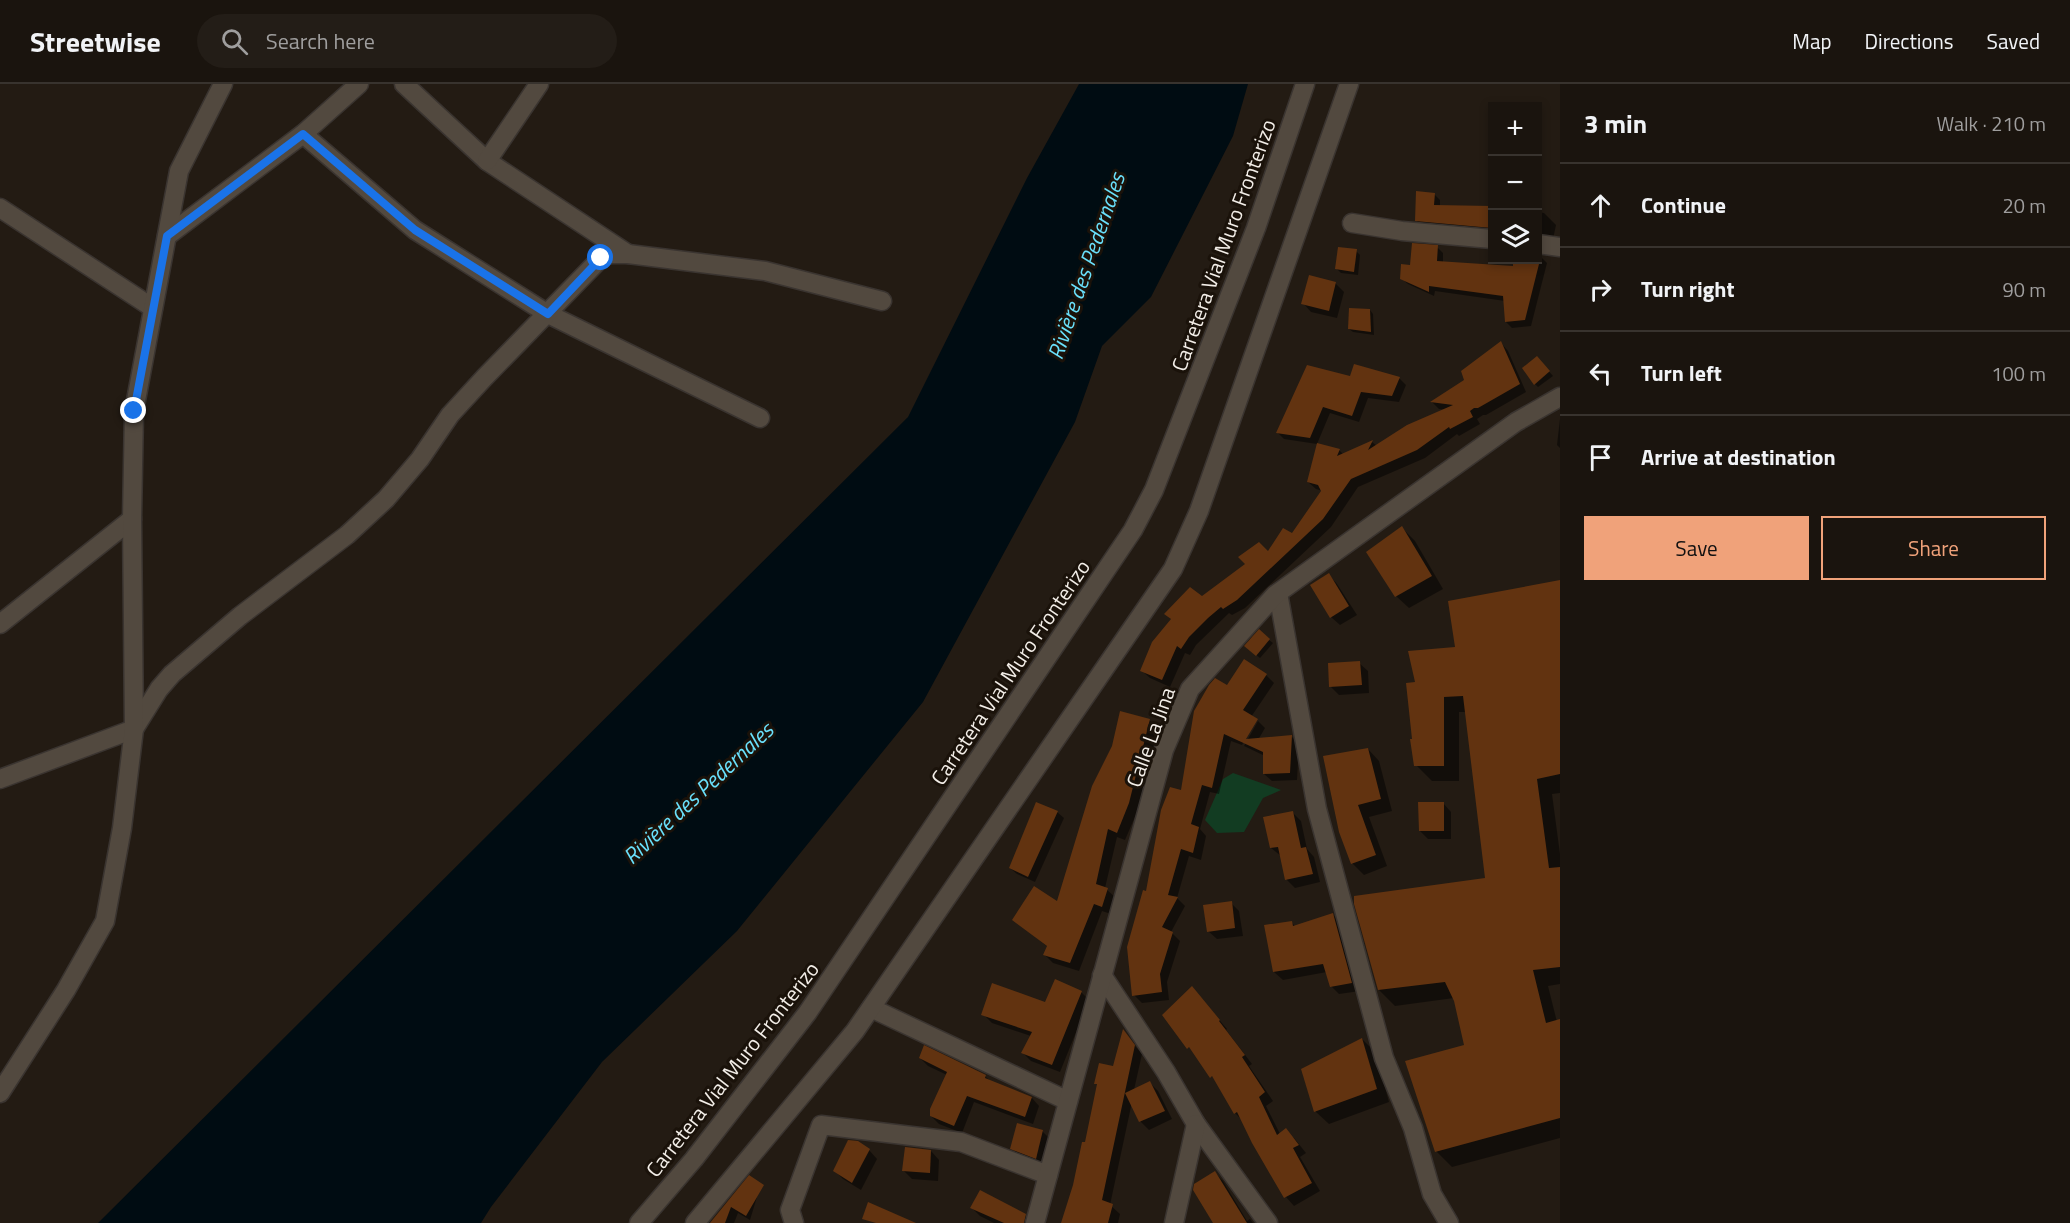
<!DOCTYPE html>
<meta charset="utf-8">
<style>
:root{--surface:#1a140e;--page:#231d17;--text:#f1f3f6;--muted:#9f9e9e;--line:#38332e;--accent:#f0a27a}
body{margin:0;font-family:"Titillium Web",sans-serif;background:var(--page);color:var(--text)}
.controls{position:absolute;right:18px;top:18px;display:grid;overflow:hidden;border-radius:0px;box-shadow:0 3px 9px #0003}
.controls button{width:54px;height:54px;display:grid;place-items:center;padding:0;border:0;border-bottom:2px solid var(--line);background:var(--surface);color:var(--text);font:30px sans-serif}
.stop{position:absolute;width:18px;height:18px;margin:-14px;border:4px solid #1a73e8;border-radius:50%;background:#fff}
.stop.end{background:#1a73e8;border-color:#fff;box-shadow:0 2px 6px #0008}
.list{margin:0;padding:0;list-style:none}
h2{display:flex;justify-content:space-between;align-items:center;height:78px;margin:0;padding:0 24px;font-size:26px}
h2 small{font-size:20px;font-weight:400;color:var(--muted)}
.list li{display:grid;grid-template-columns:39px 1fr auto;gap:18px;align-items:center;box-sizing:border-box;height:84px;padding:0 24px;border-top:2px solid var(--line)}
.list b{display:block;font-size:22px;white-space:nowrap}
.list em{font-size:20px;font-style:normal;color:var(--muted)}
.actions{display:flex;gap:12px;padding:18px 24px}
.actions a{flex:1;padding:14px 0;border:2px solid var(--accent);border-radius:0px;text-align:center;font-size:21px;color:var(--accent)}
.actions .main{background:var(--accent);color:#111}
.icon{flex:none;width:33px;height:33px;fill:none;stroke:currentColor;stroke-width:2;stroke-linecap:round;stroke-linejoin:round}
.map{position:relative;flex:none;width:1560px;height:1139px;overflow:hidden}
header{display:flex;align-items:center;gap:36px;box-sizing:border-box;height:84px;padding:0 30px;background:var(--surface);border-bottom:2px solid var(--line)}
header strong{font-size:28px}
nav{display:flex;gap:33px;margin-inline-start:auto;font-size:21px}
.search{width:420px;height:54px;background:var(--page);display:flex;align-items:center;gap:15px;box-sizing:border-box;padding:0 21px;border-radius:33px;color:var(--muted);font-size:22px}
main{display:flex}
aside{flex:1;background:var(--surface)}
.map>svg:first-child{display:block}
.green{fill:#123c22}
.water{fill:#000c12}
.shadow{fill:#0007}
.building{fill:#623310}
.lines{fill:none;stroke-linecap:round;stroke-linejoin:round}
.street-casing{stroke:#3a3430;stroke-width:21}
.secondary-casing{stroke:#3a3430;stroke-width:21}
.street{stroke:#52493f;stroke-width:18}
.secondary{stroke:#52493f;stroke-width:18}
.route{stroke:#1a73e8;stroke-width:8}
.labels{text-anchor:middle;dominant-baseline:central;stroke-width:6;stroke-linejoin:round;paint-order:stroke}
.street-label{font-size:21px;fill:#f3eee8;stroke:#1a120a}
.water-label{font-size:22px;font-style:italic;fill:#6ae1fc;stroke:#1a120a}
</style>
<header>
<strong>Streetwise</strong>
<div class="search"><svg class="icon" aria-label="search" viewBox="0 0 24 24"><circle cx="10" cy="10" r="6"/><path d="M15 15l6 6"/></svg>Search here</div>
<nav><a>Map</a><a>Directions</a><a>Saved</a></nav>
</header>
<main>
<div class="map">
<svg width="1560" height="1139" viewBox="0 0 1560 1139">
<rect width="100%" height="100%" fill="#231b13"/>
<!-- green -->
<path class="green" d="M 1233,689 L 1281,706 L 1263,714 L 1244,748 L 1217,749 L 1205,736 L 1223,695 Z"/>
<!-- water -->
<path class="water" d="M 1079,0 L 1248,0 L 1233,52 L 1151,213 L 1102,262 L 1075,338 L 923,618 L 737,847 L 602,978 L 491,1123 L 481,1139 L 98,1139 L 908,333 L 1027,94 Z"/>
<!-- shadow -->
<g class="shadow">
<path d="M 1434,110 L 1440,116 L 1440,122 L 1492,125 L 1492,148 L 1422,142 L 1416,136 Z"/>
<path d="M 1538,128 L 1544,129 L 1556,141 L 1553,155 L 1538,157 Z"/>
<path d="M 1437,163 L 1443,169 L 1443,179 L 1514,184 L 1515,176 L 1538,176 L 1538,172 L 1541,173 L 1547,179 L 1531,242 L 1512,244 L 1506,238 L 1505,217 L 1435,207 L 1434,212 L 1408,200 L 1401,194 Z"/>
<path d="M 1356,167 L 1360,171 L 1358,191 L 1341,189 L 1337,185 Z"/>
<path d="M 1335,199 L 1344,208 L 1337,234 L 1311,228 L 1303,219 Z"/>
<path d="M 1370,226 L 1373,230 L 1374,251 L 1353,248 L 1349,245 Z"/>
<path d="M 1501,259 L 1508,267 L 1526,308 L 1486,331 L 1483,331 L 1477,335 L 1480,340 L 1459,352 L 1457,350 L 1425,374 L 1358,403 L 1331,443 L 1245,524 L 1232,531 L 1229,529 L 1196,561 L 1190,571 L 1185,569 L 1170,603 L 1150,594 L 1142,587 L 1172,536 L 1166,530 L 1202,514 L 1269,469 L 1292,451 L 1323,407 L 1316,405 L 1308,398 L 1339,366 L 1344,371 L 1372,358 L 1377,362 L 1446,326 L 1439,325 L 1432,318 L 1466,296 Z"/>
<path d="M 1540,277 L 1553,292 L 1538,303 L 1535,300 Z"/>
<path d="M 1355,282 L 1400,295 L 1406,301 L 1399,318 L 1368,314 L 1359,338 L 1330,329 L 1317,360 L 1284,355 L 1278,349 L 1351,294 Z"/>
<path d="M 1560,335 L 1560,364 L 1557,361 Z"/>
<path d="M 1402,444 L 1415,457 L 1443,505 L 1409,524 L 1396,512 Z"/>
<path d="M 1329,491 L 1337,500 L 1357,531 L 1340,541 L 1331,533 Z"/>
<path d="M 1560,499 L 1560,709 L 1552,710 L 1560,770 L 1560,900 L 1548,902 L 1557,938 L 1560,937 L 1560,1054 L 1452,1083 L 1436,1067 L 1465,962 L 1454,914 L 1395,922 L 1379,906 L 1487,795 L 1466,628 L 1459,628 L 1459,697 L 1432,697 L 1416,681 L 1413,656 L 1416,599 L 1456,564 Z"/>
<path d="M 1269,556 L 1273,559 L 1260,574 L 1250,566 Z"/>
<path d="M 1244,577 L 1266,591 L 1274,599 L 1251,633 L 1256,636 L 1242,661 L 1231,657 L 1219,710 L 1210,708 L 1200,745 L 1206,752 L 1201,776 L 1189,772 L 1177,814 L 1185,822 L 1171,848 L 1180,857 L 1167,898 L 1169,916 L 1142,919 L 1134,911 L 1147,809 L 1182,708 L 1227,603 Z"/>
<path d="M 1359,579 L 1368,587 L 1369,609 L 1339,611 L 1331,603 Z"/>
<path d="M 1149,636 L 1158,644 L 1137,728 L 1125,756 L 1117,753 L 1105,804 L 1116,814 L 1111,830 L 1102,827 L 1079,887 L 1053,879 L 1045,871 L 1048,863 L 1014,836 L 1058,819 Z"/>
<path d="M 1258,637 L 1265,644 L 1258,656 L 1292,653 L 1299,660 L 1297,696 L 1272,697 L 1264,690 L 1265,672 L 1244,662 Z"/>
<path d="M 1368,665 L 1379,677 L 1392,727 L 1369,733 L 1387,782 L 1364,791 L 1352,779 L 1341,747 Z"/>
<path d="M 1037,719 L 1057,728 L 1064,734 L 1035,798 L 1017,790 L 1010,784 Z"/>
<path d="M 1443,719 L 1451,728 L 1451,755 L 1428,755 L 1420,747 Z"/>
<path d="M 1292,728 L 1301,737 L 1307,765 L 1314,773 L 1320,798 L 1295,804 L 1287,796 L 1281,772 L 1271,764 Z"/>
<path d="M 1231,819 L 1239,827 L 1243,852 L 1217,855 L 1208,847 Z"/>
<path d="M 1333,831 L 1341,840 L 1360,907 L 1339,910 L 1331,902 L 1327,888 L 1283,896 L 1274,888 L 1292,839 L 1296,843 Z"/>
<path d="M 1081,908 L 1089,916 L 1060,988 L 1031,977 L 1023,969 L 1031,952 L 992,939 L 983,930 L 1046,920 Z"/>
<path d="M 1200,913 L 1227,945 L 1226,946 L 1252,980 L 1249,982 L 1273,1017 L 1266,1022 L 1280,1050 L 1294,1054 L 1306,1069 L 1300,1073 L 1320,1107 L 1294,1122 L 1286,1113 L 1253,1058 L 1242,1036 L 1235,1029 L 1220,1002 L 1164,931 Z"/>
<path d="M 1123,948 L 1142,970 L 1134,1006 L 1150,999 L 1158,1007 L 1172,1035 L 1149,1046 L 1141,1038 L 1132,1018 L 1110,1121 L 1120,1130 L 1118,1139 L 1064,1139 L 1086,1060 L 1098,1002 L 1096,999 L 1114,984 Z"/>
<path d="M 1362,955 L 1375,968 L 1389,1018 L 1329,1040 L 1316,1028 L 1303,986 Z"/>
<path d="M 920,974 L 985,992 L 991,998 L 1032,1014 L 1039,1022 L 1033,1040 L 974,1018 L 962,1049 L 939,1040 L 931,1032 L 947,991 L 928,982 Z"/>
<path d="M 1042,1047 L 1051,1056 L 1044,1082 L 1020,1073 L 1012,1064 Z"/>
<path d="M 869,1066 L 877,1075 L 861,1106 L 843,1095 L 834,1086 Z"/>
<path d="M 931,1067 L 939,1076 L 938,1097 L 912,1095 L 904,1087 Z"/>
<path d="M 1215,1089 L 1223,1097 L 1247,1137 L 1250,1135 L 1253,1139 L 1215,1139 Z"/>
<path d="M 750,1093 L 760,1103 L 750,1136 L 738,1129 L 734,1139 L 711,1139 Z"/>
<path d="M 972,1124 L 1023,1130 L 1032,1139 L 994,1139 L 980,1132 Z"/>
</g>
<!-- building -->
<g class="building">
<path d="M 1416,107 L 1435,109 L 1434,121 L 1492,122 L 1492,144 L 1415,137 Z"/>
<path d="M 1412,159 L 1438,161 L 1437,177 L 1513,182 L 1513,176 L 1540,176 L 1525,236 L 1505,238 L 1503,212 L 1429,202 L 1429,208 L 1400,195 L 1401,180 L 1410,181 Z"/>
<path d="M 1338,163 L 1357,165 L 1354,188 L 1335,185 Z"/>
<path d="M 1309,191 L 1336,198 L 1329,227 L 1301,220 Z"/>
<path d="M 1349,224 L 1370,225 L 1371,248 L 1348,245 Z"/>
<path d="M 1501,257 L 1520,300 L 1478,324 L 1474,324 L 1470,327 L 1473,333 L 1450,345 L 1449,343 L 1417,366 L 1351,395 L 1323,435 L 1237,516 L 1223,525 L 1221,523 L 1208,534 L 1189,553 L 1181,565 L 1177,562 L 1162,596 L 1140,587 L 1152,558 L 1171,535 L 1164,530 L 1190,503 L 1202,512 L 1245,480 L 1238,473 L 1259,458 L 1268,467 L 1283,444 L 1292,449 L 1321,407 L 1318,401 L 1307,398 L 1317,359 L 1340,365 L 1337,372 L 1373,356 L 1368,366 L 1407,341 L 1453,321 L 1430,318 L 1464,296 L 1461,287 Z"/>
<path d="M 1537,272 L 1550,287 L 1534,301 L 1522,284 Z"/>
<path d="M 1354,280 L 1400,293 L 1392,312 L 1361,308 L 1352,332 L 1323,323 L 1310,354 L 1276,349 L 1307,281 L 1350,292 Z"/>
<path d="M 1402,442 L 1432,492 L 1395,513 L 1366,468 Z"/>
<path d="M 1329,489 L 1349,522 L 1330,534 L 1310,501 Z"/>
<path d="M 1560,496 L 1560,690 L 1537,695 L 1549,784 L 1560,783 L 1560,883 L 1533,886 L 1546,939 L 1560,935 L 1560,1034 L 1435,1068 L 1405,977 L 1464,961 L 1454,917 L 1445,898 L 1378,906 L 1354,820 L 1354,812 L 1485,794 L 1463,612 L 1444,613 L 1444,682 L 1414,682 L 1410,655 L 1412,655 L 1406,599 L 1415,598 L 1408,567 L 1455,563 L 1448,517 Z"/>
<path d="M 1259,545 L 1270,555 L 1256,572 L 1244,562 Z"/>
<path d="M 1244,575 L 1267,590 L 1243,626 L 1258,635 L 1246,655 L 1292,651 L 1290,689 L 1263,690 L 1263,668 L 1224,650 L 1212,704 L 1202,701 L 1191,740 L 1199,743 L 1193,769 L 1181,765 L 1168,811 L 1178,813 L 1162,843 L 1173,848 L 1160,890 L 1162,908 L 1132,912 L 1127,863 L 1143,806 L 1146,807 L 1161,726 L 1170,703 L 1181,706 L 1194,627 L 1209,601 L 1215,594 L 1227,601 Z"/>
<path d="M 1360,577 L 1362,601 L 1329,603 L 1328,579 Z"/>
<path d="M 1120,627 L 1150,635 L 1129,719 L 1117,749 L 1108,745 L 1096,800 L 1108,804 L 1102,823 L 1094,820 L 1070,879 L 1043,871 L 1047,862 L 1012,836 L 1034,802 L 1057,817 L 1092,702 L 1112,662 Z"/>
<path d="M 1368,664 L 1381,715 L 1358,721 L 1376,771 L 1351,780 L 1339,748 L 1323,672 Z"/>
<path d="M 1036,718 L 1058,727 L 1028,793 L 1009,784 Z"/>
<path d="M 1418,718 L 1444,718 L 1444,747 L 1419,747 Z"/>
<path d="M 1293,727 L 1301,764 L 1306,763 L 1313,790 L 1285,796 L 1278,763 L 1270,764 L 1263,733 Z"/>
<path d="M 1232,817 L 1235,844 L 1207,848 L 1203,821 Z"/>
<path d="M 1333,829 L 1352,899 L 1330,903 L 1323,880 L 1273,888 L 1264,841 L 1292,837 L 1293,842 Z"/>
<path d="M 1055,895 L 1082,907 L 1052,981 L 1021,969 L 1032,948 L 981,931 L 992,899 L 1045,918 Z"/>
<path d="M 1192,902 L 1220,936 L 1219,937 L 1245,971 L 1242,973 L 1265,1008 L 1259,1013 L 1277,1051 L 1286,1044 L 1299,1061 L 1293,1064 L 1312,1099 L 1284,1114 L 1252,1059 L 1237,1028 L 1234,1030 L 1212,992 L 1210,994 L 1189,963 L 1187,965 L 1162,931 Z"/>
<path d="M 1123,945 L 1135,961 L 1102,1116 L 1113,1120 L 1108,1139 L 1061,1139 L 1073,1101 L 1082,1058 L 1085,1058 L 1097,1000 L 1094,1000 L 1099,979 L 1113,982 Z"/>
<path d="M 1362,954 L 1377,1005 L 1314,1028 L 1301,985 Z"/>
<path d="M 924,961 L 986,991 L 985,994 L 1032,1013 L 1025,1033 L 967,1012 L 954,1042 L 930,1032 L 930,1025 L 947,988 L 919,974 Z"/>
<path d="M 1150,997 L 1165,1027 L 1139,1038 L 1125,1009 Z"/>
<path d="M 1017,1039 L 1043,1046 L 1036,1075 L 1010,1065 Z"/>
<path d="M 848,1056 L 858,1057 L 870,1065 L 852,1099 L 833,1087 Z"/>
<path d="M 905,1063 L 931,1066 L 930,1089 L 902,1087 Z"/>
<path d="M 1215,1087 L 1247,1139 L 1213,1139 L 1193,1106 L 1194,1100 Z"/>
<path d="M 749,1091 L 764,1101 L 746,1132 L 731,1123 L 725,1139 L 710,1139 Z"/>
<path d="M 980,1106 L 1026,1130 L 1024,1139 L 1004,1139 L 970,1124 Z"/>
<path d="M 868,1118 L 916,1139 L 876,1139 L 862,1135 Z"/>
</g>
<g class="lines">
<defs>
<g id="street">
<path d="M 404,0 L 487,77 L 628,170"/>
<path d="M 303,50 L 415,146 L 548,230 L 760,334"/>
<path d="M 487,77 L 539,0"/>
<path d="M 0,124 L 153,224"/>
<path d="M 1352,139 L 1402,147 L 1492,155"/>
<path d="M 167,152 L 303,50 L 359,0"/>
<path d="M 1538,160 L 1560,163"/>
<path d="M 1278,509 L 1317,725 L 1384,974 L 1413,1044 L 1432,1110 L 1449,1139"/>
<path d="M 0,540 L 132,435"/>
<path d="M 0,695 L 134,645 L 159,605 L 172,590 L 240,532 L 347,451 L 386,415 L 420,375 L 450,331 L 484,294 L 601,174 L 610,170 L 628,170 L 765,187 L 882,217"/>
<path d="M 1102,891 L 1166,988 L 1196,1040 L 1268,1139"/>
<path d="M 871,924 L 1068,1017"/>
<path d="M 0,1009 L 66,906 L 105,837 L 122,744 L 134,645 L 132,435 L 134,327 L 179,87 L 223,0"/>
<path d="M 794,1139 L 790,1126 L 821,1041 L 961,1058 L 1048,1091"/>
<path d="M 1174,1139 L 1196,1040"/>
</g>
<g id="secondary">
<path d="M 639,1139 L 694,1075 L 808,928 L 1133,446 L 1154,406 L 1256,144 L 1305,0"/>
<path d="M 695,1139 L 855,947 L 1173,485 L 1199,427 L 1349,0"/>
<path d="M 1035,1139 L 1164,666 L 1190,605 L 1275,511 L 1516,338 L 1560,313"/>
</g>
</defs>
<!-- street casing -->
<use href="#street" class="street-casing"/>
<!-- secondary casing -->
<use href="#secondary" class="secondary-casing"/>
<!-- street -->
<use href="#street" class="street"/>
<!-- secondary -->
<use href="#secondary" class="secondary"/>
</g>
<g class="lines">
<!-- route -->
<path class="route" d="M 134,327 L 167,152 L 303,50 L 415,146 L 548,230 L 601,174"/>
</g>
<g class="labels">
<!-- street labels -->
<g class="street-label">
<text transform="translate(1223 161) rotate(-70)">Carretera Vial Muro Fronterizo</text>
<text transform="translate(1010 588) rotate(-56)">Carretera Vial Muro Fronterizo</text>
<text transform="translate(1150 653) rotate(-70)">Calle La Jina</text>
<text transform="translate(732 985) rotate(-52)">Carretera Vial Muro Fronterizo</text>
</g>
<!-- water labels -->
<g class="water-label">
<text transform="translate(1086 182) rotate(-71)">Rivière des Pedernales</text>
<text transform="translate(698 709) rotate(-43)">Rivière des Pedernales</text>
</g>
</g>
</svg>
<div class="controls">
<button>+</button>
<button>−</button>
<button><svg class="icon" aria-label="layers" viewBox="0 0 24 24"><path d="M12 4l9 5-9 5-9-5zM3 14l9 5 9-5"/></svg></button>
</div>
<div class="stop" style="left:601px;top:174px"></div>
<div class="stop end" style="left:134px;top:327px"></div>
</div>
<aside>
<h2>3 min<small>Walk · 210 m</small></h2>
<ul class="list">
<li><svg class="icon" aria-label="ahead" viewBox="0 0 24 24"><path d="M12 20V5M6 11l6-6 6 6"/></svg><div><b>Continue</b></div><em>20 m</em></li>
<li><svg class="icon" aria-label="right" viewBox="0 0 24 24"><path d="M7 20v-9h11M14 6l5 5-5 5"/></svg><div><b>Turn right</b></div><em>90 m</em></li>
<li><svg class="icon" aria-label="left" viewBox="0 0 24 24"><path d="M17 20v-9H6M10 6l-5 5 5 5"/></svg><div><b>Turn left</b></div><em>100 m</em></li>
<li><svg class="icon" aria-label="arrive" viewBox="0 0 24 24"><path d="M6 21V4h12l-3 4 3 4H6"/></svg><div><b>Arrive at destination</b></div></li>
</ul>
<div class="actions"><a class="main">Save</a><a>Share</a></div>
</aside>
</main>
